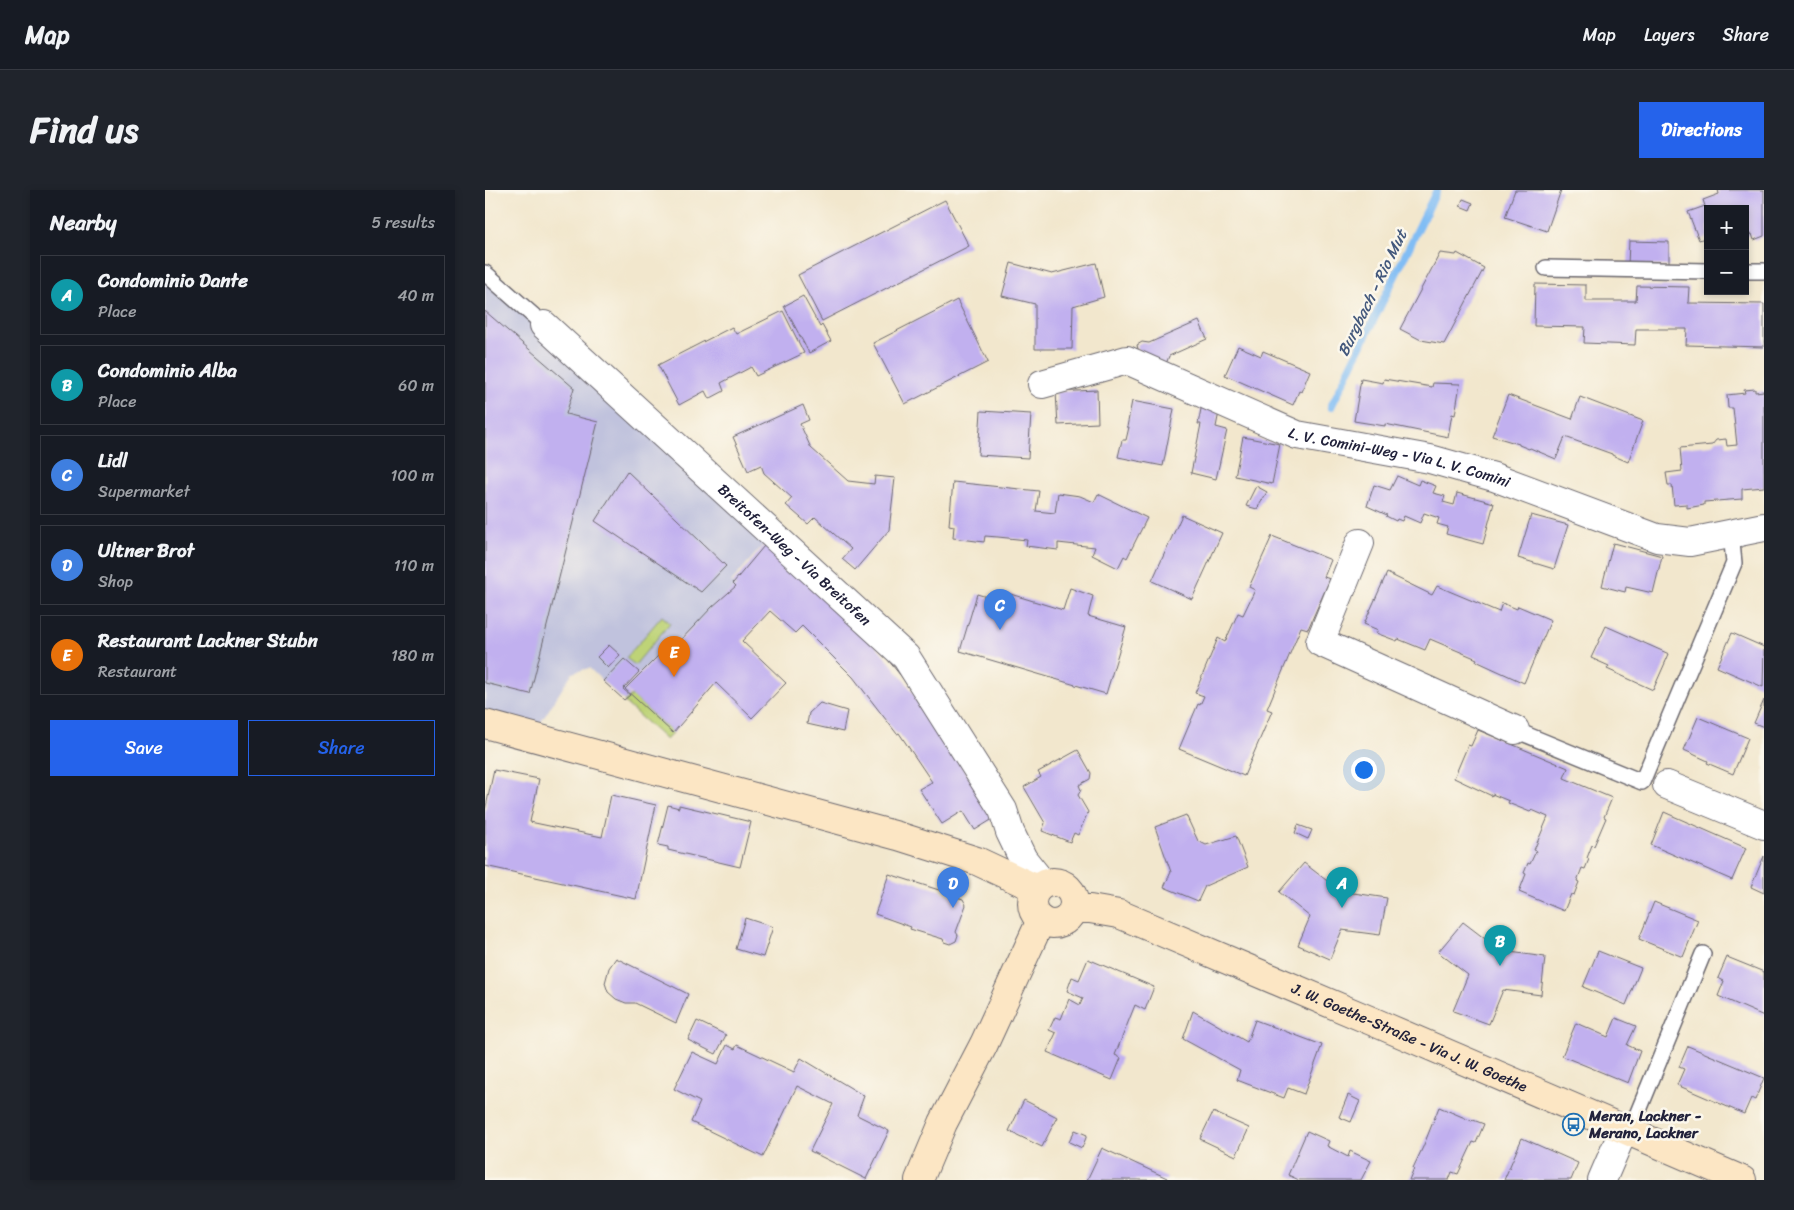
<!DOCTYPE html>
<meta charset="utf-8">
<style>
:root{--surface:#171b24;--page:#20242c;--text:#f1f3f6;--muted:#9ea1a6;--line:#363941;--accent:#2563eb}
body{margin:0;font-family:Sriracha,sans-serif;background:var(--page);color:var(--text)}
.controls{position:absolute;right:15px;top:15px;display:grid;overflow:hidden;border-radius:0px;box-shadow:0 2px 8px #0003}
.controls button{width:45px;height:45px;display:grid;place-items:center;padding:0;border:0;border-bottom:1px solid var(--line);background:var(--surface);color:var(--text);font:25px sans-serif}
.you{position:absolute;left:878px;top:579px;width:18px;height:18px;margin:-12px;border:4px solid #fff;border-radius:50%;background:#1a73e8;box-shadow:0 0 0 8px #1a73e833}
.badge{display:grid;place-items:center;width:32px;height:32px;border-radius:50%;background:var(--accent);color:#fff;font-size:16px;font-weight:700}
.pin{position:absolute;translate:-50% -41px;filter:drop-shadow(0 1px 2px #0008)}
.pin::after{content:'';position:absolute;top:26px;width:18px;height:15px;background:inherit;clip-path:polygon(0 0,100% 0,50% 100%)}
.list{margin:0;padding:0;list-style:none}
h2{display:flex;justify-content:space-between;align-items:center;height:65px;margin:0;padding:0 20px;font-size:21px}
h2 small{font-size:16px;font-weight:400;color:var(--muted)}
.list li{display:grid;grid-template-columns:32px 1fr auto;gap:15px;align-items:center;box-sizing:border-box;height:80px;margin:0 10px 10px;padding:0 10px;border:1px solid var(--line);border-radius:0px}
.list b{display:block;font-size:19px;white-space:nowrap}
.list p{margin:0;font-size:16px;white-space:nowrap;color:var(--muted)}
.list em{font-size:16px;font-style:normal;color:var(--muted)}
.actions{display:flex;gap:10px;padding:15px 20px}
.actions a{flex:1;padding:11px 0;border:1px solid var(--accent);border-radius:0px;text-align:center;font-size:18px;color:var(--accent)}
.actions .main{background:var(--accent);color:#fff}
.map{position:relative;flex:none;width:1279px;height:990px;overflow:hidden;border-radius:0px}
header{display:flex;align-items:center;gap:30px;box-sizing:border-box;height:70px;padding:0 25px;background:var(--surface);border-bottom:1px solid var(--line)}
header strong{font-size:24px}
nav{display:flex;gap:28px;margin-inline-start:auto;font-size:18px}
.intro{display:flex;align-items:center;justify-content:space-between;box-sizing:border-box;height:120px;padding:0 30px}
h1{margin:0;font-size:35px}
.button{padding:12px 22px;border-radius:0px;background:var(--accent);color:#fff;font-size:18px;font-weight:700}
main{display:flex;gap:30px;padding:0 30px}
aside{flex:1;background:var(--surface);border-radius:0px;box-shadow:0 2px 8px #0003}
.map>svg:first-child{display:block}
.industrial{fill:#c0c2dd}
.green{fill:#bed377;stroke:#707a59}
.lines{fill:none;stroke-linecap:round;stroke-linejoin:round}
.stream{stroke:#81bdf4;stroke-width:8}
.building{fill:#c1b0ef}
.lane-casing{stroke:#6b676e;stroke-width:18}
.street-casing{stroke:#6b676e;stroke-width:30}
.secondary-casing{stroke:#6b676e;stroke-width:30}
.lane{stroke:#fff;stroke-width:15}
.street{stroke:#fff;stroke-width:28}
.secondary{stroke:#fce6c4;stroke-width:28}
.labels{text-anchor:middle;dominant-baseline:central;stroke-width:5;stroke-linejoin:round;paint-order:stroke}
.street-label{font-size:15px;fill:#22223b;stroke:#fbf7ec}
.poi-label{font-size:15px;font-weight:bold;fill:#22223b;stroke:#fbf7ec;text-anchor:start}
.water-label{font-size:16px;font-style:italic;fill:#43587c;stroke:#fbf7ec}
</style>
<header>
<strong>Map</strong>
<nav><a>Map</a><a>Layers</a><a>Share</a></nav>
</header>
<div class="intro"><h1>Find us</h1><a class="button">Directions</a></div>
<main>
<aside>
<h2>Nearby<small>5 results</small></h2>
<ul class="list">
<li><span class="badge" style="background:#0f9aa8">A</span><div><b>Condominio Dante</b><p>Place</p></div><em>40 m</em></li>
<li><span class="badge" style="background:#0f9aa8">B</span><div><b>Condominio Alba</b><p>Place</p></div><em>60 m</em></li>
<li><span class="badge" style="background:#3f7fe0">C</span><div><b>Lidl</b><p>Supermarket</p></div><em>100 m</em></li>
<li><span class="badge" style="background:#3f7fe0">D</span><div><b>Ultner Brot</b><p>Shop</p></div><em>110 m</em></li>
<li><span class="badge" style="background:#e8710a">E</span><div><b>Restaurant Lackner Stubn</b><p>Restaurant</p></div><em>180 m</em></li>
</ul>
<div class="actions"><a class="main">Save</a><a>Share</a></div>
</aside>
<div class="map">
<svg width="1279" height="990" viewBox="0 0 1279 990">
<rect width="100%" height="100%" fill="#fbf7ec"/>
<filter id="ink" filterUnits="userSpaceOnUse"><feTurbulence type="fractalNoise" baseFrequency=".02" numOctaves="2"/><feDisplacementMap in="SourceGraphic" scale="10" xChannelSelector="R" yChannelSelector="G"/><feConvolveMatrix kernelMatrix="1 2 1 2 8 2 1 2 1" color-interpolation-filters="sRGB"/></filter>
<filter id="wash" filterUnits="userSpaceOnUse"><feTurbulence type="fractalNoise" baseFrequency=".0096" numOctaves="4" result="noise"/><feDisplacementMap in="SourceGraphic" scale="20" xChannelSelector="R" yChannelSelector="G"/><feGaussianBlur stdDeviation="1.12" result="paint"/><feColorMatrix in="noise" values="0 0 0 0 0 0 0 0 0 0 0 0 0 0 0 0 0 1.4 0 .05"/><feComposite in="paint" operator="in"/></filter>
<g filter="url(#wash)">
<rect width="100%" height="100%" fill="#f2e7cd"/>
<!-- industrial -->
<path class="industrial" d="M 0,75 L 99,165 L 287,345 L 246,392 L 250,396 L 192,452 L 189,449 L 139,498 L 145,505 L 139,511 L 104,478 L 87,483 L 46,548 L 0,537 Z"/>
<!-- green -->
<g class="green">
<path d="M 177,426 L 185,433 L 150,475 L 141,468 Z"/>
<path d="M 147,505 L 188,543 L 181,550 L 139,512 Z"/>
</g>
<g class="lines">
<!-- stream -->
<path class="stream" d="M 846,217 L 952,0"/>
</g>
<g id="blocks">
<!-- building -->
<g class="building">
<path d="M 1030,0 L 1076,0 L 1062,41 L 1020,27 Z"/>
<path d="M 1233,0 L 1279,0 L 1279,46 L 1269,50 L 1267,44 L 1260,47 L 1260,19 L 1223,19 L 1223,47 L 1214,50 L 1203,22 L 1220,16 L 1218,10 L 1234,4 Z"/>
<path d="M 978,9 L 988,13 L 985,20 L 975,16 Z"/>
<path d="M 460,10 L 484,56 L 337,131 L 313,85 Z"/>
<path d="M 1144,51 L 1184,52 L 1184,76 L 1143,75 Z"/>
<path d="M 955,63 L 971,65 L 972,63 L 999,78 L 959,154 L 936,150 L 915,139 Z"/>
<path d="M 526,73 L 567,84 L 611,73 L 619,107 L 588,116 L 587,159 L 550,159 L 550,114 L 517,106 Z"/>
<path d="M 1050,94 L 1101,95 L 1101,111 L 1151,111 L 1152,96 L 1204,97 L 1203,113 L 1279,114 L 1279,157 L 1201,155 L 1202,139 L 1151,139 L 1150,155 L 1099,153 L 1100,137 L 1049,136 Z"/>
<path d="M 318,106 L 335,137 L 337,135 L 346,151 L 324,163 L 299,116 Z"/>
<path d="M 472,110 L 503,172 L 420,214 L 388,153 Z"/>
<path d="M 0,121 L 89,198 L 81,224 L 113,232 L 45,504 L 0,493 Z"/>
<path d="M 298,121 L 319,163 L 271,186 L 266,177 L 236,193 L 239,201 L 224,209 L 220,201 L 194,215 L 173,175 L 247,137 L 251,144 Z"/>
<path d="M 714,131 L 722,149 L 684,166 L 681,174 L 658,165 L 653,159 L 652,155 L 657,152 L 664,153 Z"/>
<path d="M 753,156 L 776,166 L 778,161 L 825,181 L 816,202 L 814,201 L 808,215 L 740,185 Z"/>
<path d="M 876,189 L 898,193 L 899,189 L 947,197 L 948,193 L 975,194 L 970,225 L 967,224 L 963,247 L 900,234 L 900,236 L 869,231 Z"/>
<path d="M 1270,199 L 1270,202 L 1279,201 L 1279,297 L 1257,299 L 1257,309 L 1219,312 L 1219,315 L 1202,318 L 1202,314 L 1189,315 L 1187,295 L 1183,295 L 1181,283 L 1197,281 L 1195,258 L 1227,255 L 1231,250 L 1241,249 L 1242,256 L 1252,255 L 1248,218 L 1243,218 L 1242,205 L 1260,203 L 1259,200 Z"/>
<path d="M 612,200 L 613,233 L 573,235 L 571,202 Z"/>
<path d="M 1023,205 L 1087,229 L 1095,207 L 1158,231 L 1143,272 L 1127,265 L 1127,264 L 1080,247 L 1071,269 L 1045,258 L 1044,259 L 1034,255 L 1034,254 L 1007,246 Z"/>
<path d="M 647,211 L 689,219 L 678,276 L 633,267 L 637,250 L 641,250 L 644,237 L 642,237 Z"/>
<path d="M 717,214 L 734,222 L 731,237 L 742,240 L 731,289 L 706,283 L 716,234 L 713,234 Z"/>
<path d="M 318,215 L 324,230 L 315,234 L 326,258 L 363,291 L 389,294 L 390,286 L 410,288 L 404,340 L 370,380 L 357,369 L 366,359 L 330,327 L 323,334 L 301,315 L 307,308 L 279,283 L 276,275 L 263,281 L 248,247 Z"/>
<path d="M 496,221 L 546,224 L 543,268 L 493,265 Z"/>
<path d="M 758,247 L 795,254 L 787,294 L 750,286 Z"/>
<path d="M 142,281 L 241,376 L 216,402 L 110,331 Z"/>
<path d="M 912,286 L 933,295 L 935,290 L 951,296 L 948,303 L 960,306 L 958,312 L 969,315 L 972,303 L 1009,313 L 998,354 L 961,344 L 963,337 L 952,334 L 954,328 L 939,323 L 935,333 L 919,326 L 917,331 L 912,329 L 911,331 L 901,326 L 902,325 L 882,316 L 889,295 L 905,300 Z"/>
<path d="M 468,292 L 554,301 L 551,321 L 570,323 L 573,303 L 595,306 L 609,312 L 613,304 L 662,328 L 642,368 L 639,366 L 633,378 L 607,365 L 610,357 L 573,353 L 573,360 L 541,356 L 542,350 L 513,347 L 500,346 L 499,352 L 468,348 L 469,336 L 464,335 Z"/>
<path d="M 771,296 L 782,302 L 772,319 L 761,316 Z"/>
<path d="M 697,325 L 737,343 L 707,409 L 667,391 Z"/>
<path d="M 1046,325 L 1083,335 L 1069,379 L 1033,368 Z"/>
<path d="M 787,346 L 846,370 L 839,387 L 845,389 L 823,439 L 816,437 L 782,519 L 787,521 L 759,586 L 694,559 L 713,514 L 715,515 L 719,506 L 710,503 L 733,448 L 740,452 L 753,423 L 758,425 L 770,400 L 764,397 Z"/>
<path d="M 284,350 L 395,460 L 420,491 L 511,627 L 490,640 L 478,621 L 457,634 L 434,599 L 447,592 L 414,543 L 412,544 L 368,487 L 317,436 L 310,443 L 285,421 L 257,451 L 301,493 L 267,528 L 231,493 L 188,543 L 140,499 L 189,450 L 193,453 L 227,417 L 251,396 L 248,393 Z"/>
<path d="M 1128,353 L 1177,366 L 1168,403 L 1141,397 L 1140,402 L 1117,396 Z"/>
<path d="M 902,383 L 947,405 L 952,396 L 1014,422 L 1017,413 L 1032,419 L 1033,416 L 1066,430 L 1039,493 L 991,471 L 992,469 L 945,449 L 940,460 L 913,449 L 912,451 L 891,443 L 893,440 L 879,434 Z"/>
<path d="M 585,398 L 608,406 L 603,426 L 641,437 L 621,504 L 475,461 L 492,404 L 515,411 L 516,405 L 521,406 L 522,403 L 578,420 Z"/>
<path d="M 1121,436 L 1184,464 L 1168,500 L 1122,479 L 1124,476 L 1106,468 Z"/>
<path d="M 1247,443 L 1279,457 L 1278,497 L 1232,477 Z"/>
<path d="M 124,455 L 135,465 L 123,478 L 112,467 Z"/>
<path d="M 139,469 L 154,482 L 138,499 L 145,505 L 139,510 L 118,491 Z"/>
<path d="M 1279,510 L 1279,537 L 1269,533 Z"/>
<path d="M 335,513 L 362,521 L 358,542 L 322,534 L 324,523 Z"/>
<path d="M 1213,527 L 1263,548 L 1248,584 L 1222,573 L 1223,571 L 1199,560 Z"/>
<path d="M 993,540 L 1083,578 L 1079,588 L 1127,608 L 1119,627 L 1121,628 L 1109,656 L 1107,655 L 1102,668 L 1104,669 L 1100,679 L 1097,678 L 1092,691 L 1094,692 L 1089,705 L 1086,704 L 1079,721 L 1034,702 L 1041,684 L 1039,683 L 1043,673 L 1045,674 L 1051,661 L 1049,660 L 1063,627 L 1047,620 L 1045,622 L 1023,613 L 1024,611 L 1007,604 L 1007,606 L 969,588 L 983,555 L 986,556 Z"/>
<path d="M 593,560 L 606,583 L 605,589 L 594,595 L 596,600 L 593,605 L 603,622 L 593,645 L 589,643 L 585,652 L 557,641 L 560,633 L 539,597 L 556,587 L 553,582 Z"/>
<path d="M 9,580 L 54,589 L 45,632 L 117,647 L 126,605 L 171,615 L 151,709 L 0,676 L 0,621 Z"/>
<path d="M 183,615 L 194,618 L 194,615 L 266,632 L 255,677 L 183,660 L 183,657 L 173,655 Z"/>
<path d="M 1179,622 L 1261,658 L 1247,690 L 1166,655 Z"/>
<path d="M 701,625 L 713,651 L 721,655 L 751,646 L 763,677 L 720,696 L 713,711 L 679,697 L 686,682 L 670,637 Z"/>
<path d="M 813,635 L 827,640 L 823,649 L 810,643 Z"/>
<path d="M 1279,666 L 1279,703 L 1266,697 Z"/>
<path d="M 819,673 L 850,697 L 849,699 L 854,702 L 855,701 L 902,708 L 895,745 L 857,740 L 845,769 L 813,755 L 825,727 L 794,702 Z"/>
<path d="M 404,684 L 457,701 L 457,702 L 478,709 L 481,715 L 471,742 L 473,745 L 471,751 L 465,754 L 459,752 L 458,749 L 425,739 L 426,737 L 390,724 Z"/>
<path d="M 1169,712 L 1213,730 L 1198,767 L 1154,749 Z"/>
<path d="M 260,728 L 288,737 L 278,767 L 251,759 Z"/>
<path d="M 978,732 L 1012,758 L 1012,760 L 1017,762 L 1018,761 L 1060,767 L 1056,805 L 1018,800 L 1004,834 L 968,821 L 983,785 L 953,762 Z"/>
<path d="M 1113,761 L 1156,778 L 1141,815 L 1098,797 Z"/>
<path d="M 1242,767 L 1279,782 L 1279,826 L 1233,806 L 1239,791 L 1233,788 Z"/>
<path d="M 131,768 L 203,804 L 191,833 L 150,813 L 141,813 L 131,809 L 123,802 L 120,793 L 124,778 Z"/>
<path d="M 603,769 L 669,797 L 660,820 L 650,815 L 630,865 L 636,868 L 627,890 L 562,862 L 571,843 L 564,840 L 570,827 L 576,829 L 584,809 L 595,815 L 598,808 L 582,801 L 587,787 L 594,790 Z"/>
<path d="M 708,821 L 762,852 L 770,830 L 837,855 L 819,904 L 803,898 L 799,908 L 752,890 L 755,880 L 698,849 Z"/>
<path d="M 1131,828 L 1151,836 L 1142,855 L 1155,861 L 1143,893 L 1077,866 L 1091,833 L 1123,847 Z"/>
<path d="M 212,831 L 241,845 L 231,864 L 203,850 Z"/>
<path d="M 242,855 L 250,859 L 252,855 L 309,882 L 316,868 L 379,906 L 372,925 L 404,941 L 381,989 L 325,961 L 348,914 L 312,896 L 278,967 L 206,932 L 215,912 L 189,899 L 207,862 L 233,874 Z"/>
<path d="M 1203,856 L 1279,888 L 1270,910 L 1266,908 L 1259,924 L 1192,895 L 1199,879 L 1194,877 Z"/>
<path d="M 863,905 L 875,911 L 866,932 L 854,927 Z"/>
<path d="M 539,910 L 572,927 L 557,957 L 524,941 Z"/>
<path d="M 954,917 L 987,931 L 988,930 L 999,934 L 991,953 L 988,952 L 973,984 L 967,982 L 964,990 L 924,990 L 929,978 L 928,978 L 938,957 Z"/>
<path d="M 728,922 L 764,938 L 751,966 L 715,949 Z"/>
<path d="M 590,940 L 602,945 L 597,958 L 584,952 Z"/>
<path d="M 822,941 L 844,951 L 842,956 L 863,967 L 865,961 L 886,971 L 876,990 L 814,990 L 803,985 Z"/>
<path d="M 1037,948 L 1093,973 L 1086,990 L 1019,990 Z"/>
<path d="M 617,958 L 682,988 L 681,990 L 602,990 Z"/>
</g>
</g>
</g>
<g filter="url(#ink)">
<use href="#blocks" fill-opacity="0" stroke="#6b676e" stroke-width="1"/>
<g class="lines">
<defs>
<g id="lane">
<path d="M 1061,78 L 1223,81"/>
<path d="M 1260,81 L 1279,81"/>
<path d="M 0,83 L 59,135"/>
<path d="M 1030,540 L 1157,592 L 1249,373 L 1246,343"/>
<path d="M 1145,942 L 1218,764"/>
</g>
<g id="street">
<path id="s1" d="M 59,135 L 421,467 L 518,620 L 525,642 L 538,669 L 558,694"/>
<path id="s2" d="M 557,194 L 642,170 L 812,245 L 945,269 L 1009,287 L 1172,348 L 1205,352 L 1279,337"/>
<path d="M 875,353 L 835,452 L 1030,540"/>
<path d="M 1182,595 L 1279,635"/>
<path d="M 1117,990 L 1139,939"/>
</g>
<g id="secondary">
<path d="M 0,534 L 413,646 L 492,671 L 552,699"/>
<circle cx="568" cy="713" r="21"/>
<path id="s3" d="M 588,719 L 605,719 L 634,724 L 889,832 L 1257,990"/>
<path d="M 434,990 L 458,933 L 499,854 L 556,730"/>
</g>
</defs>
<!-- lane casing -->
<use href="#lane" class="lane-casing"/>
<!-- street casing -->
<use href="#street" class="street-casing"/>
<!-- secondary casing -->
<use href="#secondary" class="secondary-casing"/>
<!-- lane -->
<use href="#lane" class="lane"/>
<!-- street -->
<use href="#street" class="street"/>
<!-- secondary -->
<use href="#secondary" class="secondary"/>
</g>
</g>
<!-- icons -->
<defs>
<symbol id="bus-ring" viewBox="-11 -11 22 22"><circle r="9.5" fill="#fbf7ec" stroke="#1f6fb2" stroke-width="1.5"/><path d="M-5-6H5V4H4V6H2V4H-2V6H-4V4H-5ZM-3.5-4V0h7V-4ZM-3.5 1.2v1.5H-2V1.2ZM2 1.2v1.5H3.5V1.2Z" fill="#1f6fb2"/></symbol>
</defs>
<g fill-rule="evenodd">
<use href="#bus-ring" x="1076" y="922" width="25" height="25"/>
</g>
<g class="labels">
<!-- street labels -->
<g class="street-label">
<text stroke="none"><textPath href="#s2" startOffset="379">L. V. Comini-Weg - Via L. V. Comini</textPath></text>
<text stroke="none"><textPath href="#s1" startOffset="340">Breitofen-Weg - Via Breitofen</textPath></text>
<text stroke="none"><textPath href="#s3" startOffset="362">J. W. Goethe-Straße - Via J. W. Goethe</textPath></text>
</g>
<!-- poi labels -->
<g class="poi-label">
<text x="1104" y="926">Meran, Lackner -<tspan x="1104" dy="17">Merano, Lackner</tspan></text>
</g>
<!-- water labels -->
<g class="water-label">
<text transform="translate(887 103) rotate(-64)">Burgbach - Rio Mut</text>
</g>
</g>
</svg>
<div class="controls">
<button>+</button>
<button>−</button>
</div>
<div class="you"></div>
<div class="pin badge" style="left:857px;top:718px;background:#0f9aa8">A</div>
<div class="pin badge" style="left:1015px;top:776px;background:#0f9aa8">B</div>
<div class="pin badge" style="left:515px;top:440px;background:#3f7fe0">C</div>
<div class="pin badge" style="left:468px;top:718px;background:#3f7fe0">D</div>
<div class="pin badge" style="left:189px;top:487px;background:#e8710a">E</div>
</div>
</main>
